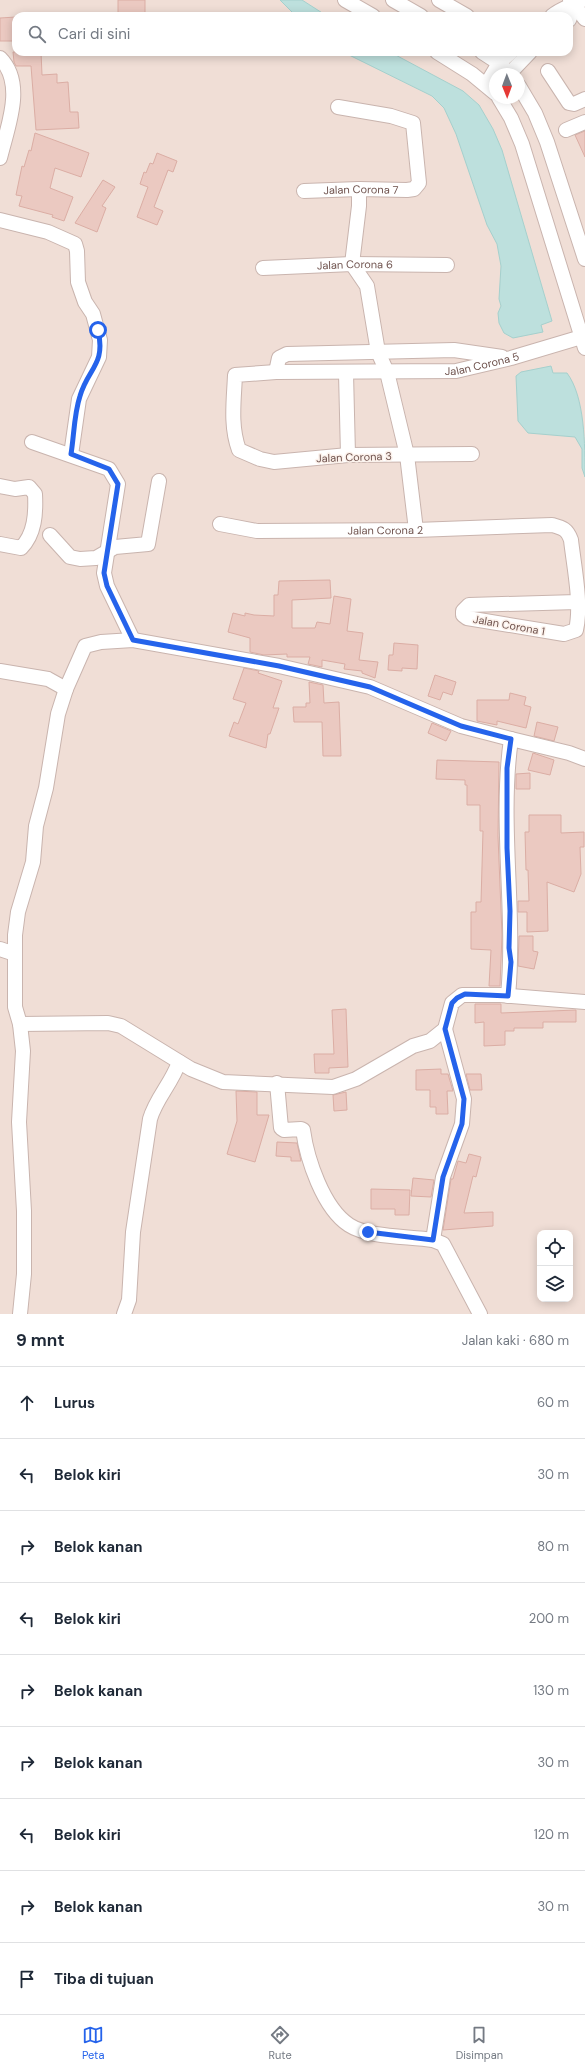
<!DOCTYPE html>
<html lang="id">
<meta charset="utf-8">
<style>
:root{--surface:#fff;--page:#f6f6f7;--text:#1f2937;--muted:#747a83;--line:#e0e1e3;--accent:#2563eb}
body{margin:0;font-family:"DM Sans",sans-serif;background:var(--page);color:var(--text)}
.controls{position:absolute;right:12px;bottom:12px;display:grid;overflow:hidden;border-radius:8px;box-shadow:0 2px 10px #0003}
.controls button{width:36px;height:36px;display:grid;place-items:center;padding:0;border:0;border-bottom:1px solid var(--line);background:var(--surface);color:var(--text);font:20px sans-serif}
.compass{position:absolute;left:489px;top:68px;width:36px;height:36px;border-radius:50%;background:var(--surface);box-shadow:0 2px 10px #0003;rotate:179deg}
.stop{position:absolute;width:12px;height:12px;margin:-9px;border:3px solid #2563eb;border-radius:50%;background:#fff}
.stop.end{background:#2563eb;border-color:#fff;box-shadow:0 1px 4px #0008}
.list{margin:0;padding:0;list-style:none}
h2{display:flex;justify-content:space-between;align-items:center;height:52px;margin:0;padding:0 16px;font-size:17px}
h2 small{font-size:13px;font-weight:400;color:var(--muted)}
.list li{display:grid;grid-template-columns:26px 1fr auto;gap:12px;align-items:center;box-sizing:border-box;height:72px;padding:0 16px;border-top:1px solid var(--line)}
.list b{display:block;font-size:15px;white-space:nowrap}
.list em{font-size:13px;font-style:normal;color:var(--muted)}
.icon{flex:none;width:22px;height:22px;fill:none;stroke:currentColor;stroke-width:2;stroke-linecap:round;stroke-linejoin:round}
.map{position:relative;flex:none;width:585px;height:1314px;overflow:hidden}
.search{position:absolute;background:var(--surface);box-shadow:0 2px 10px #0003;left:12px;right:12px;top:12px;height:44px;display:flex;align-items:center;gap:10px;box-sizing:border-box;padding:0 14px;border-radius:12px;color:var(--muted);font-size:15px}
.sheet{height:700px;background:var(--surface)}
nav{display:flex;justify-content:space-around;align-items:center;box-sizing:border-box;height:56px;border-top:1px solid var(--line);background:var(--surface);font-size:11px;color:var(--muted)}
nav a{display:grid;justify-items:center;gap:2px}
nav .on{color:var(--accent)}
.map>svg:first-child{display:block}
.residential{fill:#f0ded6;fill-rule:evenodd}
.water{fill:#bde0dd;stroke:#a5d0cd}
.building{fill:#ebc9c1;stroke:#dbada4}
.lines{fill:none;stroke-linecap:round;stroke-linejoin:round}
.street-casing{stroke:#c9b4ae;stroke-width:16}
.street{stroke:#fff;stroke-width:14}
.route{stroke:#2563eb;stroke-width:5}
.labels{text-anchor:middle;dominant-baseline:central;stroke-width:3;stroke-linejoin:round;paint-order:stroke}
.street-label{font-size:11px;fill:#6f534e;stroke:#fcf2ec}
</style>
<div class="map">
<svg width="585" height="1314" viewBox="0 0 585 1314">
<rect width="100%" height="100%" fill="#f9ede6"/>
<!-- residential -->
<path class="residential" d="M 0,0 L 585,0 L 585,1314 L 0,1314 ZM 16,16 L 569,16 L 569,52 L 16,52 ZM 495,74 L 519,74 L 519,98 L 495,98 ZM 540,1233 L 570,1233 L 570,1299 L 540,1299 Z"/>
<!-- water -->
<g class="water">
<path d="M 280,0 L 302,0 L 327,16 L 296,16 Z"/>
<path d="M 343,52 L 390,52 L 463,91 L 479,105 L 493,129 L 502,150 L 552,321 L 541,325 L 543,332 L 513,338 L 504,333 L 499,323 L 498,313 L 501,306 L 499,299 L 501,266 L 497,244 L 487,225 L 456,134 L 444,108 L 432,96 Z"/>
<path d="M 551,366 L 553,373 L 567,373 C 585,397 585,445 585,477 L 582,468 L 582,449 L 575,437 L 528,433 L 518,421 L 516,376 L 521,372 Z"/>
</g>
<!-- building -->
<g class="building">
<rect x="118" y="0" width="27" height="16"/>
<path d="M 16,17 L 16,41 L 0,41 L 0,18 Z"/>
<path d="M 13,52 L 41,52 L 42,75 L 57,74 L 57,83 L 68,82 L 70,112 L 78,112 L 79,128 L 36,130 L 31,66 L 16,66 L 14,62 Z"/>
<path d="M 585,131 L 585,157 L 575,135 Z"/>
<path d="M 35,133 L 89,153 L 81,177 L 55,168 L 50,188 L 73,197 L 64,221 L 52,217 L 53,215 L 19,206 L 22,196 L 16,195 L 22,166 L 24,167 L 29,150 L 31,151 Z"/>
<path d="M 157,153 L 177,161 L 173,172 L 168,170 L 154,207 L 163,211 L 157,225 L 137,217 L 148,187 L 140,184 L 144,172 L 146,173 L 150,163 L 153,164 Z"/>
<path d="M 103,180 L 115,187 L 102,206 L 106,208 L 97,232 L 75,223 Z"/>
<path d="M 330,580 L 331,598 L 292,600 L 292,628 L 315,628 L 317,622 L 330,624 L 334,596 L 351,599 L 347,631 L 363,633 L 359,660 L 378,662 L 375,678 L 362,673 L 362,671 L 344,669 L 345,664 L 322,660 L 322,667 L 308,664 L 310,657 L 287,657 L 287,654 L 264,655 L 250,652 L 250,638 L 228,632 L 233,613 L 245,616 L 245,613 L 254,615 L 274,616 L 274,595 L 278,595 L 279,581 Z"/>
<path d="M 394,643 L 418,645 L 417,669 L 402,668 L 402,671 L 388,670 L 389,655 L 393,655 Z"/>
<path d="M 244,668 L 259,671 L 258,673 L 282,681 L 273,708 L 279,708 L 270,734 L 268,734 L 266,748 L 229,736 L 234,722 L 238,724 L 246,703 L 233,699 Z"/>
<path d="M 435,675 L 456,682 L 452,695 L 443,692 L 440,700 L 428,696 Z"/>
<path d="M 309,682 L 323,685 L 324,703 L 339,702 L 341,756 L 323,756 L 322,722 L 294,722 L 293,707 L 306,707 L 306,703 L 310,703 Z"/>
<path d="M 510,693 L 526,697 L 524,705 L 531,707 L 526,728 L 497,721 L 497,725 L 477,721 L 477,700 L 509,700 Z"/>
<path d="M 537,722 L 558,727 L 554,741 L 534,736 Z"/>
<path d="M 432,723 L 451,731 L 446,741 L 428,733 Z"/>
<path d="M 533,753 L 554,760 L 550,775 L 528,770 Z"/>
<path d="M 437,760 L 499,762 L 498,836 L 502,935 L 500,986 L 489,986 L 491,950 L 471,949 L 471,912 L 476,912 L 476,902 L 481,902 L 483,831 L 480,831 L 480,805 L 467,805 L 467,785 L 465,785 L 465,780 L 436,779 Z"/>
<path d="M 530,773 L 530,789 L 516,789 L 516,774 Z"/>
<path d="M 529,815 L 561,815 L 561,833 L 584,832 L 584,847 L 580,847 L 581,874 L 574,892 L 547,882 L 548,931 L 527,932 L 527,912 L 518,912 L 518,901 L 529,901 L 528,870 L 526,870 L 525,832 L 529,832 Z"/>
<path d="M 519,936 L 533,936 L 533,951 L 538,952 L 534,969 L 518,966 Z"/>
<path d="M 475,1004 L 501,1004 L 501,1013 L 576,1010 L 576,1022 L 543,1022 L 543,1028 L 514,1028 L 514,1031 L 505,1031 L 505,1045 L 484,1046 L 484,1022 L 475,1023 Z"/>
<path d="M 346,1009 L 348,1067 L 329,1068 L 329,1073 L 315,1073 L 314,1054 L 334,1054 L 332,1010 Z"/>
<path d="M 441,1069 L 441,1074 L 448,1074 L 453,1091 L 447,1091 L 448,1114 L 436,1114 L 436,1107 L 430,1107 L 430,1090 L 416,1090 L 416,1070 Z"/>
<path d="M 466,1074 L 481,1074 L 482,1090 L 470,1090 Z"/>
<path d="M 236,1091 L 257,1092 L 257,1115 L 269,1115 L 255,1162 L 227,1154 L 237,1121 Z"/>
<path d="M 346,1092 L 347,1110 L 334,1111 L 333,1095 Z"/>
<path d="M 277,1142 L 297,1143 L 301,1161 L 291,1161 L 291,1157 L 276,1156 Z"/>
<path d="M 469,1154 L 481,1157 L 476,1177 L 473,1176 L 464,1213 L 493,1212 L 493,1226 L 443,1230 L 451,1179 L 453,1179 L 458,1161 L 466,1163 Z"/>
<path d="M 413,1178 L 434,1180 L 431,1197 L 411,1196 Z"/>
<path d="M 371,1189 L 410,1190 L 409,1215 L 395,1215 L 395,1209 L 371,1209 Z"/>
</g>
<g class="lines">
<defs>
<g id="street">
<path d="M 345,0 L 373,16"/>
<path d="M 393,0 L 421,16"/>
<path d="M 439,0 L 467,16"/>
<path d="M 570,0 L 585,19"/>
<path d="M 552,16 C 563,7 571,7 582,0"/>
<path d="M 569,20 L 575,4"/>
<path d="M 437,52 L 472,74 L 495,93"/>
<path d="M 482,52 L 499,63 L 509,74"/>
<path d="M 0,58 C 26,84 7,128 0,158"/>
<path d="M 548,71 L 569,103 L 574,104 L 585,99"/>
<path d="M 509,74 L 530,52"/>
<path d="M 486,85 L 499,63 L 511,52"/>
<path d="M 519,86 L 535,113 L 547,142 L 585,259"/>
<path d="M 499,98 L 511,118 L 522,144 L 585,348"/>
<path d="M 566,130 L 585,122"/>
<path d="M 359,189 L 359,206 L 352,264 L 367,286 L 378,352 L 387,372 L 407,455 L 416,530"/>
<path id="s1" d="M 304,191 L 359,189 L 407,190 L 414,189 L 419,183 L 413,123 L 391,116 L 338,107"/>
<path d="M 0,220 L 48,232 L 75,244 L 77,251 L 78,282 L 85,302 L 93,314 L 100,340 L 99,357 L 79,399 L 71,455"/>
<path id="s2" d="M 263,268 L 352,264 L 447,265"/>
<path d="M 276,372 L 279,358 L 287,354 L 454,350 L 502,357"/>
<path d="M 346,373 L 348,455"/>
<path d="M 32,442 L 109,469 L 118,484 L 104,573 L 107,586 L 133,640"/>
<path id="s3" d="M 472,454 L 348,455 L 274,462 L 260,459 L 239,450 C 230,426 234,400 235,375 L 276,372 L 456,371 L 511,358 L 585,336"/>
<path d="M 0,486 L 15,489 L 29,487 L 35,494 C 36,513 35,534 21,548 L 0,544"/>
<path id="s4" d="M 220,524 L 257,531 L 416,530 L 552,525 C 563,528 567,529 571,540 C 574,567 582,604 576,630 L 564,634 L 467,618 L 463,615 L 463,611 L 469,605 L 577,602"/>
<path d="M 50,535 L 70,557 L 80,559 L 96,558 L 115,547 L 148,544 L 159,481"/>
<path d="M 0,671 L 48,679 L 66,689"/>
<path d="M 511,739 L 569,753 L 585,759"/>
<path d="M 0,949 L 15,954"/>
<path d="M 20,1024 L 108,1023 L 121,1026 L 191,1069 L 223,1082 L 333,1087 L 356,1079 L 413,1046 L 430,1041 L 445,1029 L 452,1003 L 462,995 L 500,995 L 585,1002"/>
<path d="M 277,1083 L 281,1128 L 284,1130 L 301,1129 L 303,1130 C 307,1159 323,1208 349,1225 C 369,1238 409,1236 433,1240 L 443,1244 L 480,1314"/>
<path d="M 433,1240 L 443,1177 L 462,1124 L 464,1099 L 445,1029"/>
<path d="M 20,1314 L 24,1274 L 24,1211 L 19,1122 L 23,1051 L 20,1024 L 15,1007 L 15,935 L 18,912 L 33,862 L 36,826 L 46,788 L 58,714 L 66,689 L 85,646 L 101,642 L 133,640 L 279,666 L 370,687 L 461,726 L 511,739 C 499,824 516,911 508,996"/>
<path d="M 124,1314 L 129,1300 L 133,1232 L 150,1119 C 156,1098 172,1083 179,1062"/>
</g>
</defs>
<!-- street casing -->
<use href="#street" class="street-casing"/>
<!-- street -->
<use href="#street" class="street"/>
</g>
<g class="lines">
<!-- route -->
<path class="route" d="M 98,330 C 106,365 88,368 80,396 C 74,414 74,436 71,454 L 109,469 L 118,484 L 104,573 L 107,586 L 133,640 L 279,666 L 370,687 L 461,726 L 511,739 L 507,768 L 507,848 L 510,911 L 509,948 L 511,962 L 508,996 L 465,994 L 457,998 L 452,1003 L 445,1029 L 464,1099 L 462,1124 L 443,1177 L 433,1240 L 368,1232"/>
</g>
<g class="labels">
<!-- street labels -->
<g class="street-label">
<text stroke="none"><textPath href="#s1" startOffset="57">Jalan Corona 7</textPath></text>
<text stroke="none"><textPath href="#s2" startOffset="92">Jalan Corona 6</textPath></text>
<text stroke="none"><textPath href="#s3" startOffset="559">Jalan Corona 5</textPath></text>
<text transform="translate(354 457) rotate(-2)">Jalan Corona 3</text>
<text stroke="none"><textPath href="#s4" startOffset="166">Jalan Corona 2</textPath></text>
<text transform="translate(509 625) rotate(10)">Jalan Corona 1</text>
</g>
</g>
</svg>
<div class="controls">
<button><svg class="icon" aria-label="locate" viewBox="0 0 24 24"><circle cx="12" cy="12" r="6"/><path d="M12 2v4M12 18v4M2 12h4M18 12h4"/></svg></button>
<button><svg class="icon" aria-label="layers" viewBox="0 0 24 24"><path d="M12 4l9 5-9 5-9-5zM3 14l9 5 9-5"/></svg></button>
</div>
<svg class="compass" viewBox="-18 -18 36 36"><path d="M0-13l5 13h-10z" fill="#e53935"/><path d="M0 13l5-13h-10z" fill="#747a83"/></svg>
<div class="stop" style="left:98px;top:330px"></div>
<div class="stop end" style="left:368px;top:1232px"></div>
<div class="search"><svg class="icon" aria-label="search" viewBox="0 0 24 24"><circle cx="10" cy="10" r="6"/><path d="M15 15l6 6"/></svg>Cari di sini</div>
</div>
<section class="sheet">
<h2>9 mnt<small>Jalan kaki · 680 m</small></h2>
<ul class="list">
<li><svg class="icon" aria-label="ahead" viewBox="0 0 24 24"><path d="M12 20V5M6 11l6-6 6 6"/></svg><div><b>Lurus</b></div><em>60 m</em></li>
<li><svg class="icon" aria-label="left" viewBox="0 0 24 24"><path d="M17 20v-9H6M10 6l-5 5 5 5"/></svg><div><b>Belok kiri</b></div><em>30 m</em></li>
<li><svg class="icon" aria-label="right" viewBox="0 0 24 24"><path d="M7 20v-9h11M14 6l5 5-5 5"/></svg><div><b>Belok kanan</b></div><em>80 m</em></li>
<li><svg class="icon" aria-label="left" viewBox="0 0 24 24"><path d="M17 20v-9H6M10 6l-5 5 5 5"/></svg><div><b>Belok kiri</b></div><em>200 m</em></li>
<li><svg class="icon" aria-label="right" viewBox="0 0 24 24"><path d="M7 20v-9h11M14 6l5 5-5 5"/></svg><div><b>Belok kanan</b></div><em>130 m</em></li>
<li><svg class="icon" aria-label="right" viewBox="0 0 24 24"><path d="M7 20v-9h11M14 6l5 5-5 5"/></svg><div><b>Belok kanan</b></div><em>30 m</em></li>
<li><svg class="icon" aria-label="left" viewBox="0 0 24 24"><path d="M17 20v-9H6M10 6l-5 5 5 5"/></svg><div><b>Belok kiri</b></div><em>120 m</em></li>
<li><svg class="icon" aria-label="right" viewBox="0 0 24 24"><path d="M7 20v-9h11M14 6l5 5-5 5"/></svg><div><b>Belok kanan</b></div><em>30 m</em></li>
<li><svg class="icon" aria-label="arrive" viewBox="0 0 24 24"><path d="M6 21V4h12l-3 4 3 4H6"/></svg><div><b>Tiba di tujuan</b></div></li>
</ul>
</section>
<nav>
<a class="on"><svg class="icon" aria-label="map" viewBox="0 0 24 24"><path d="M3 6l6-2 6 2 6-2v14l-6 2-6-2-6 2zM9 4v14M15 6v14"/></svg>Peta</a>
<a><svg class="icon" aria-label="directions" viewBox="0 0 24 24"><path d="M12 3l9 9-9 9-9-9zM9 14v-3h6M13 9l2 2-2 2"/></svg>Rute</a>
<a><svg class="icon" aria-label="saved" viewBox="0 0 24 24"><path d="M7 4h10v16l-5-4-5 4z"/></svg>Disimpan</a>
</nav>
